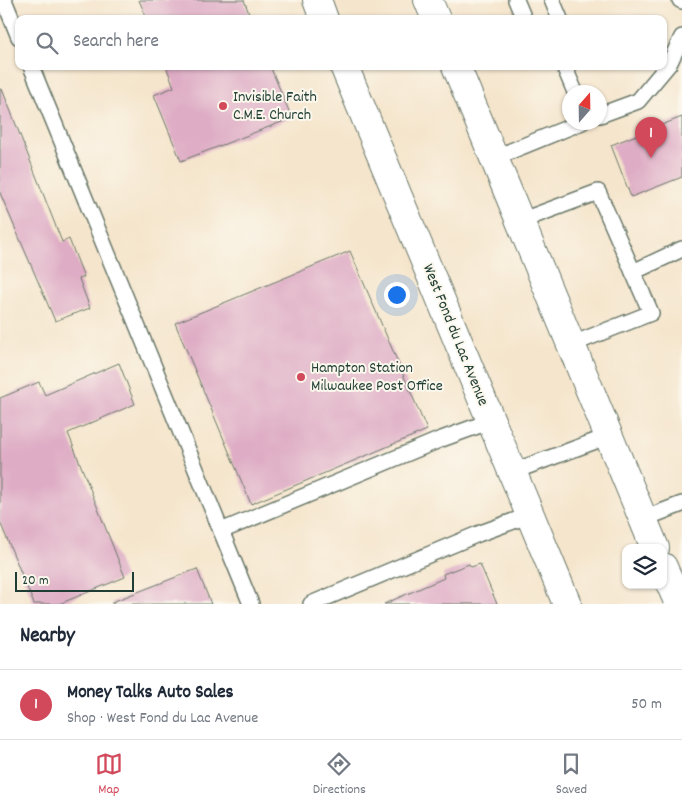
<!DOCTYPE html>
<meta charset="utf-8">
<style>
:root{--surface:#fff;--page:#f6f6f7;--text:#1f2937;--muted:#747a83;--line:#e0e1e3;--accent:#d1495b}
body{margin:0;font-family:Dekko,sans-serif;background:var(--page);color:var(--text)}
.controls{position:absolute;right:15px;bottom:15px;display:grid;overflow:hidden;border-radius:10px;box-shadow:0 1px 4px #0004}
.controls button{width:45px;height:45px;display:grid;place-items:center;padding:0;border:0;border-bottom:1px solid var(--line);background:var(--surface);color:var(--text);font:25px sans-serif}
.compass{position:absolute;left:562px;top:85px;width:45px;height:45px;border-radius:50%;background:var(--surface);box-shadow:0 1px 4px #0004;rotate:20deg}
.scale{position:absolute;left:15px;bottom:12px;width:119px;box-sizing:border-box;padding-left:5px;border:2px solid #1f3d34;border-top:0;font-size:14px;line-height:18px;white-space:nowrap;color:#1f3d34;-webkit-text-stroke:4px #fbf7ec;paint-order:stroke}
.you{position:absolute;left:396px;top:294px;width:18px;height:18px;margin:-12px;border:4px solid #fff;border-radius:50%;background:#1a73e8;box-shadow:0 0 0 8px #1a73e833}
.badge{display:grid;place-items:center;width:32px;height:32px;border-radius:50%;background:var(--accent);color:#fff;font-size:16px;font-weight:700}
.pin{position:absolute;translate:-50% -41px;filter:drop-shadow(0 1px 2px #0008)}
.pin::after{content:'';position:absolute;top:26px;width:18px;height:15px;background:inherit;clip-path:polygon(0 0,100% 0,50% 100%)}
.list{margin:0;padding:0;list-style:none}
h2{display:flex;justify-content:space-between;align-items:center;height:65px;margin:0;padding:0 20px;font-size:21px}
h2 small{font-size:16px;font-weight:400;color:var(--muted)}
.list li{display:grid;grid-template-columns:32px 1fr auto;gap:15px;align-items:center;box-sizing:border-box;height:70px;padding:0 20px;border-top:1px solid var(--line)}
.list b{display:block;font-size:19px;white-space:nowrap}
.list p{margin:0;font-size:16px;white-space:nowrap;color:var(--muted)}
.list em{font-size:16px;font-style:normal;color:var(--muted)}
.icon{flex:none;width:28px;height:28px;fill:none;stroke:currentColor;stroke-width:2;stroke-linecap:round;stroke-linejoin:round}
.map{position:relative;flex:none;width:682px;height:604px;overflow:hidden}
.search{position:absolute;background:var(--surface);box-shadow:0 1px 4px #0004;left:15px;right:15px;top:15px;height:55px;display:flex;align-items:center;gap:12px;box-sizing:border-box;padding:0 18px;border-radius:10px;color:var(--muted);font-size:19px}
.sheet{height:135px;background:var(--surface)}
nav{display:flex;justify-content:space-around;align-items:center;box-sizing:border-box;height:70px;border-top:1px solid var(--line);background:var(--surface);font-size:14px;color:var(--muted)}
nav a{display:grid;justify-items:center;gap:2px}
nav .on{color:var(--accent)}
.map>svg:first-child{display:block}
.building{fill:#deacc5}
.lines{fill:none;stroke-linecap:round;stroke-linejoin:round}
.lane-casing{stroke:#6a7869;stroke-width:18}
.primary-casing{stroke:#6a7869;stroke-width:30}
.lane{stroke:#fff;stroke-width:15}
.primary{stroke:#fff;stroke-width:28}
.poi-dot{fill:#d1495b;stroke:#fbf7ec;stroke-width:2}
.labels{text-anchor:middle;dominant-baseline:central;stroke-width:4;stroke-linejoin:round;paint-order:stroke}
.poi-label{font-size:16px;fill:#1f3d34;stroke:#fbf7ec;text-anchor:start}
.street-label{font-size:16px;fill:#1f3d34;stroke:#fbf7ec}
</style>
<div class="map">
<svg width="682" height="604" viewBox="0 0 682 604">
<rect width="100%" height="100%" fill="#fbf7ec"/>
<filter id="ink" filterUnits="userSpaceOnUse"><feTurbulence type="fractalNoise" baseFrequency=".02" numOctaves="2"/><feDisplacementMap in="SourceGraphic" scale="10" xChannelSelector="R" yChannelSelector="G"/><feConvolveMatrix kernelMatrix="1 2 1 2 8 2 1 2 1" color-interpolation-filters="sRGB"/></filter>
<filter id="wash" filterUnits="userSpaceOnUse"><feTurbulence type="fractalNoise" baseFrequency=".0096" numOctaves="4" result="noise"/><feDisplacementMap in="SourceGraphic" scale="20" xChannelSelector="R" yChannelSelector="G"/><feGaussianBlur stdDeviation="1.12" result="paint"/><feColorMatrix in="noise" values="0 0 0 0 0 0 0 0 0 0 0 0 0 0 0 0 0 1.4 0 .05"/><feComposite in="paint" operator="in"/></filter>
<g filter="url(#wash)">
<rect width="100%" height="100%" fill="#f5e5cc"/>
<g id="blocks">
<!-- building -->
<g class="building">
<path d="M 139,0 L 244,0 L 251,19 L 147,19 Z"/>
<path d="M 166,66 L 270,66 L 292,118 L 181,161 L 154,95 L 174,87 Z"/>
<path d="M 0,89 L 2,89 L 62,242 L 69,239 L 84,277 L 79,279 L 90,308 L 55,321 L 0,193 Z"/>
<path d="M 682,117 L 682,177 L 631,197 L 611,145 Z"/>
<path d="M 350,251 L 427,430 L 251,504 L 175,323 Z"/>
<path d="M 119,363 L 135,404 L 68,433 L 125,577 L 59,604 L 34,604 L 0,522 L 0,398 L 39,382 L 45,395 Z"/>
<path d="M 469,564 L 471,567 L 480,564 L 497,604 L 384,604 L 444,578 L 443,574 Z"/>
<path d="M 197,569 L 211,604 L 112,604 L 112,602 Z"/>
</g>
</g>
</g>
<g filter="url(#ink)">
<use href="#blocks" fill-opacity="0" stroke="#6a7869" stroke-width="1"/>
<g class="lines">
<defs>
<g id="lane">
<path d="M 4,0 L 19,37"/>
<path d="M 516,0 L 524,19"/>
<path d="M 552,0 L 560,19"/>
<path d="M 680,0 L 682,1"/>
<path d="M 31,66 L 251,604"/>
<path d="M 564,66 L 575,92"/>
<path d="M 600,115 L 638,101 L 669,64 L 682,37"/>
<path d="M 494,158 L 582,122"/>
<path d="M 520,221 L 598,192 L 651,313 L 570,345"/>
<path d="M 633,272 L 682,249"/>
<path d="M 512,472 L 609,436"/>
<path d="M 643,519 L 682,504"/>
<path d="M 221,531 L 439,440 L 491,421"/>
<path d="M 311,604 L 478,534 L 530,515"/>
</g>
<g id="primary">
<path d="M 317,0 L 324,19"/>
<path d="M 428,0 L 436,19"/>
<path d="M 344,66 L 567,604"/>
<path d="M 456,66 L 655,548"/>
<path d="M 663,567 L 679,604"/>
</g>
</defs>
<!-- lane casing -->
<use href="#lane" class="lane-casing"/>
<!-- primary casing -->
<use href="#primary" class="primary-casing"/>
<!-- lane -->
<use href="#lane" class="lane"/>
<!-- primary -->
<use href="#primary" class="primary"/>
</g>
</g>
<!-- markers -->
<g class="poi-dot">
<circle cx="223" cy="106" r="5"/>
<circle cx="301" cy="377" r="5"/>
</g>
<g class="labels">
<!-- poi labels -->
<g class="poi-label">
<text x="233" y="97">Invisible Faith<tspan x="233" dy="18">C.M.E. Church</tspan></text>
<text x="311" y="368">Hampton Station<tspan x="311" dy="18">Milwaukee Post Office</tspan></text>
</g>
<!-- street labels -->
<g class="street-label">
<text transform="translate(455 335) rotate(68)">West Fond du Lac Avenue</text>
</g>
</g>
</svg>
<div class="controls">
<button><svg class="icon" aria-label="layers" viewBox="0 0 24 24"><path d="M12 4l9 5-9 5-9-5zM3 14l9 5 9-5"/></svg></button>
</div>
<svg class="compass" viewBox="-18 -18 36 36"><path d="M0-13l5 13h-10z" fill="#e53935"/><path d="M0 13l5-13h-10z" fill="#747a83"/></svg>
<div class="scale">20 m</div>
<div class="you"></div>
<div class="pin badge" style="left:651px;top:158px">1</div>
<div class="search"><svg class="icon" aria-label="search" viewBox="0 0 24 24"><circle cx="10" cy="10" r="6"/><path d="M15 15l6 6"/></svg>Search here</div>
</div>
<section class="sheet">
<h2>Nearby<small></small></h2>
<ul class="list">
<li><span class="badge">1</span><div><b>Money Talks Auto Sales</b><p>Shop · West Fond du Lac Avenue</p></div><em>50 m</em></li>
</ul>
</section>
<nav>
<a class="on"><svg class="icon" aria-label="map" viewBox="0 0 24 24"><path d="M3 6l6-2 6 2 6-2v14l-6 2-6-2-6 2zM9 4v14M15 6v14"/></svg>Map</a>
<a><svg class="icon" aria-label="directions" viewBox="0 0 24 24"><path d="M12 3l9 9-9 9-9-9zM9 14v-3h6M13 9l2 2-2 2"/></svg>Directions</a>
<a><svg class="icon" aria-label="saved" viewBox="0 0 24 24"><path d="M7 4h10v16l-5-4-5 4z"/></svg>Saved</a>
</nav>
